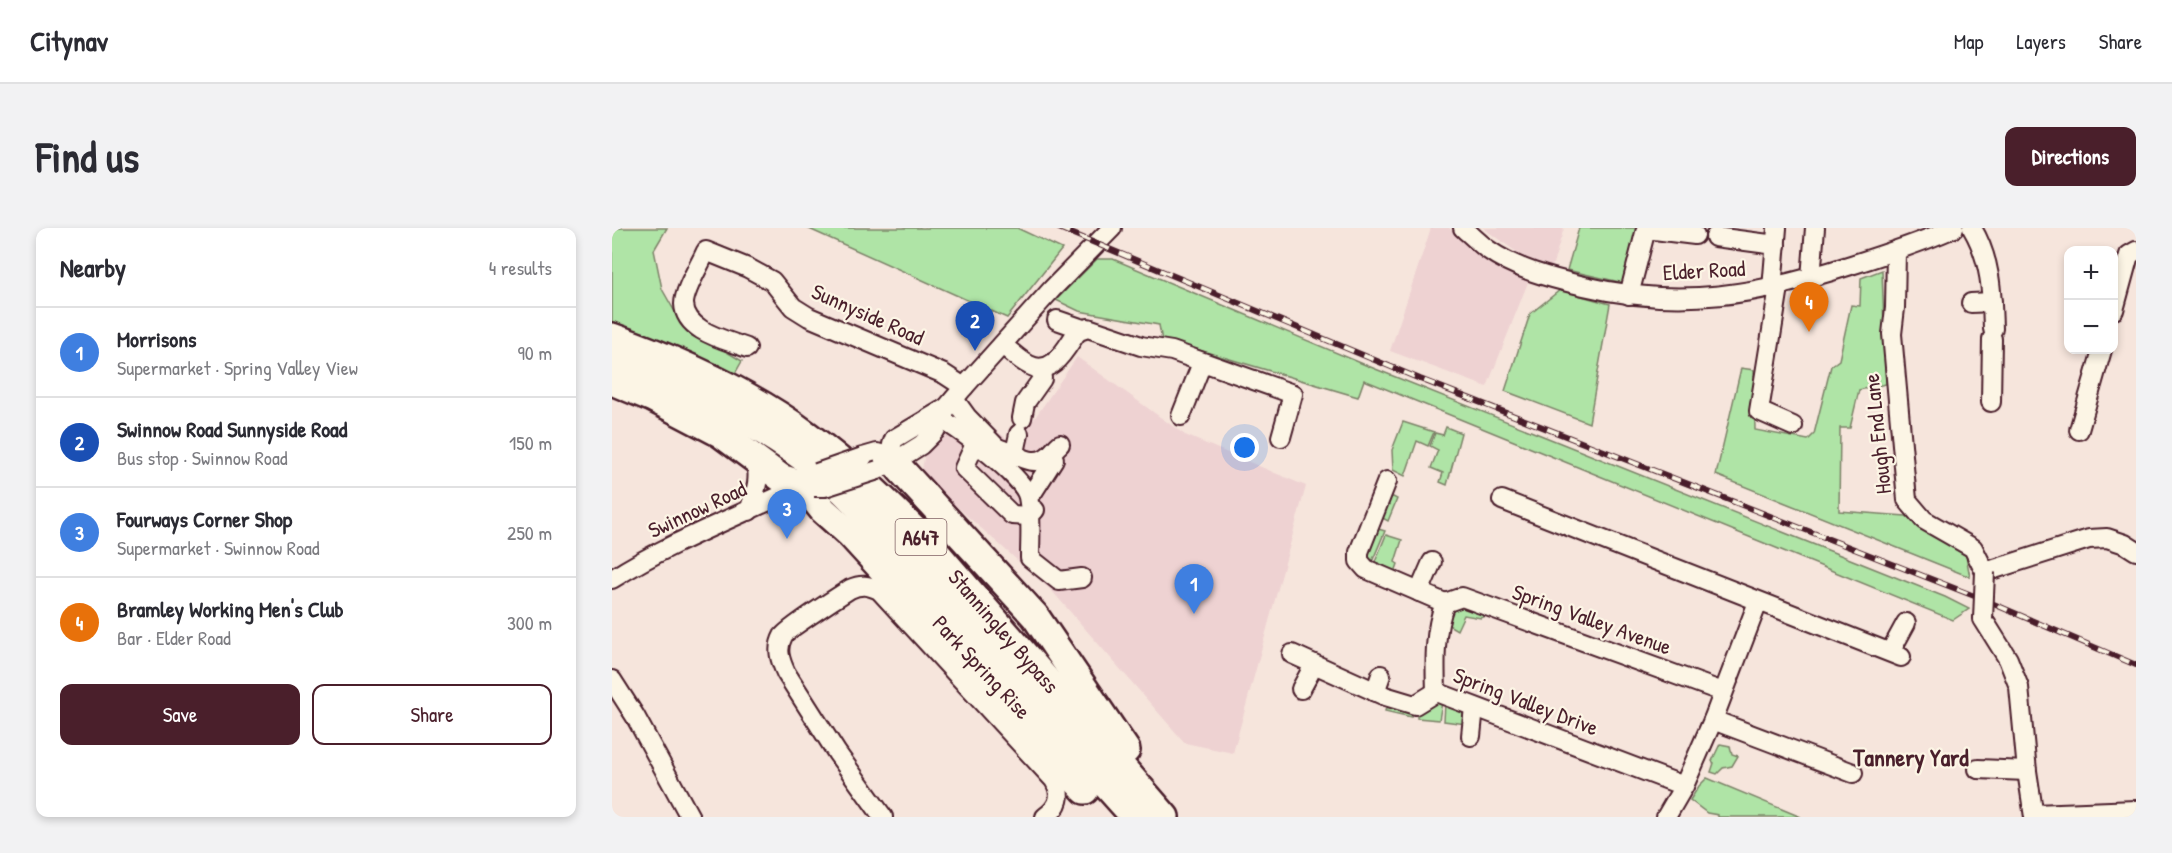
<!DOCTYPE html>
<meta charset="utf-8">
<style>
:root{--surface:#fff;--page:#f2f2f3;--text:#2b2b33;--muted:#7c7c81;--line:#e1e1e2;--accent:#4a1f2b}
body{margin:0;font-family:"Patrick Hand",sans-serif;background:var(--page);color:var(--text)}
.controls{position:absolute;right:18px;top:18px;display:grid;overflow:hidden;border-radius:12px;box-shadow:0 3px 9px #0003}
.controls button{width:54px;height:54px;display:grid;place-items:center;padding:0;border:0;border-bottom:2px solid var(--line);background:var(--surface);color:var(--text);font:30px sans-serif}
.you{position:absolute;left:633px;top:220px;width:21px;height:21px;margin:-15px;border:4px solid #fff;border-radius:50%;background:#1a73e8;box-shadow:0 0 0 9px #1a73e833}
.badge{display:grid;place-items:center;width:39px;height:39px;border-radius:50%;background:var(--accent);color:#fff;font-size:20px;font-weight:700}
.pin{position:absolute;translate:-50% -50px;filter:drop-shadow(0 2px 3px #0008)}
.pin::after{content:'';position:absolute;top:32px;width:21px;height:18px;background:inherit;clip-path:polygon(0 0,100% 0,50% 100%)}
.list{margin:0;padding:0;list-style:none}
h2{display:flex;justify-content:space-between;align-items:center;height:78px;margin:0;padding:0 24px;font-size:26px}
h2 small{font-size:20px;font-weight:400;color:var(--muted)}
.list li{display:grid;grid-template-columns:39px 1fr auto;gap:18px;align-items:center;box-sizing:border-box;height:90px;padding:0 24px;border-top:2px solid var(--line)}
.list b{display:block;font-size:22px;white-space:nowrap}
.list p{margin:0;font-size:20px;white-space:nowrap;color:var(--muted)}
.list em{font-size:20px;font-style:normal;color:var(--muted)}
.actions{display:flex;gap:12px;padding:18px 24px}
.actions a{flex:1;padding:14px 0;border:2px solid var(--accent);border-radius:12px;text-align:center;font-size:21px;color:var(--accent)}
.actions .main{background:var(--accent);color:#fff}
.map{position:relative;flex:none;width:1524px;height:589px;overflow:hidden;border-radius:12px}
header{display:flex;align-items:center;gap:36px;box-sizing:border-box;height:84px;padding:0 30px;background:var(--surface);border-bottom:2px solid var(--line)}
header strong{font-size:28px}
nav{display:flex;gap:33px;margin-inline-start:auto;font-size:21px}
.intro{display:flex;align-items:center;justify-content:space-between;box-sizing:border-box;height:144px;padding:0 36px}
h1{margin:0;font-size:42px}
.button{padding:15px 27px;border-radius:12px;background:var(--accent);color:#fff;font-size:21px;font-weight:700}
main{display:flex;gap:36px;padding:0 36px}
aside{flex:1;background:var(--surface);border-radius:12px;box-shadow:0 3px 9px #0003}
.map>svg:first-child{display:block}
.built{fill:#eed2d2}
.green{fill:#afe4a6;stroke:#7c8268;stroke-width:1.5}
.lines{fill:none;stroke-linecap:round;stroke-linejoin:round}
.minor-casing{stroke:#4a1f2b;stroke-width:22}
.highway-casing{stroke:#4a1f2b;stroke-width:32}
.minor{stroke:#fcf5e5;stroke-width:18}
.highway{stroke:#fcf5e5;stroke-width:27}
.rail-casing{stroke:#4a1f2b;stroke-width:6}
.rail{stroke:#fcf5e5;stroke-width:4;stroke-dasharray:11;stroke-linecap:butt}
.minor-bridge-casing{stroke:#4a1f2b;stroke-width:22;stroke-linecap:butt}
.minor-bridge{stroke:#fcf5e5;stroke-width:18}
.labels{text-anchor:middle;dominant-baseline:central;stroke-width:4.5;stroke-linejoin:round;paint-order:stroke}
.shield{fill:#fcf5e5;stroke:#7f5f63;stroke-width:1.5}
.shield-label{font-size:21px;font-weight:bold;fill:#4a1f2b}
.street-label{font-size:22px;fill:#4a1f2b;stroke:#fcf5e5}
.neighbourhood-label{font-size:24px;font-weight:bold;fill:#4a1f2b;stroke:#fcf5e5}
</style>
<header>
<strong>Citynav</strong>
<nav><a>Map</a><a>Layers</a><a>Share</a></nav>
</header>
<div class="intro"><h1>Find us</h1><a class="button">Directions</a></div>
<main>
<aside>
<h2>Nearby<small>4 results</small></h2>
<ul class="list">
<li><span class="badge" style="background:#3f7fe0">1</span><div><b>Morrisons</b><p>Supermarket · Spring Valley View</p></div><em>90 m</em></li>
<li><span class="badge" style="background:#1a4fb4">2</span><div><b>Swinnow Road Sunnyside Road</b><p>Bus stop · Swinnow Road</p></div><em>150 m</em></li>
<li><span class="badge" style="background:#3f7fe0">3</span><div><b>Fourways Corner Shop</b><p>Supermarket · Swinnow Road</p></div><em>250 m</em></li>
<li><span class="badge" style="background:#e8710a">4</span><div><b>Bramley Working Men's Club</b><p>Bar · Elder Road</p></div><em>300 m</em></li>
</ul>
<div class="actions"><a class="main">Save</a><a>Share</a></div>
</aside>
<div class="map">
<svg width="1524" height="589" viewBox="0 0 1524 589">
<rect width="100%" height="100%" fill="#f6e5dc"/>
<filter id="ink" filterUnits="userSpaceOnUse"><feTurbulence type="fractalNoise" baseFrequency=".0167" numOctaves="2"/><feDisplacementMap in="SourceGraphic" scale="12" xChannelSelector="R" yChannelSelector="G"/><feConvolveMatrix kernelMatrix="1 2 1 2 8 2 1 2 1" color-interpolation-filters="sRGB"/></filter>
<g filter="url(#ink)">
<!-- built -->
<g class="built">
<path d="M 819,0 L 837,0 L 884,35 L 918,49 L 875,159 L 778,123 Z"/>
<path d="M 871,0 L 952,0 L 940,39 L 910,28 Z"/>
<path d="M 465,129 L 573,207 L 694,258 L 621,525 L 573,515 L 440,363 L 309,247 L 314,219 L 352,180 L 404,217 Z"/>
</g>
<!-- green -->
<g class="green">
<path d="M 0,0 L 55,0 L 42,22 L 50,61 L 71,98 L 130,133 L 121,149 L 0,97 Z"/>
<path d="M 195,0 L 405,0 L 450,21 L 395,90 Z"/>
<path d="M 967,0 L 1031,0 L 1012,55 L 955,42 Z"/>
<path d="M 485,31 L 501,31 L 756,138 L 1333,369 L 1357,381 L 1341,392 L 752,152 L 746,169 L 577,119 L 550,113 L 547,97 L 467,83 L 444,72 Z"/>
<path d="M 1270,42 L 1274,156 L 1247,162 L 1238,200 L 1228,200 L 1227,283 L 1294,288 L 1354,328 L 1358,349 L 1104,247 L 1129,140 L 1142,142 L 1143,202 L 1196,212 L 1202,206 L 1219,138 L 1227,132 L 1239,77 L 1248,78 L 1249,50 Z"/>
<path d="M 948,62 L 998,76 L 977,195 L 893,163 L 918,86 Z"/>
<path d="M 791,194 L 822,204 L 816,218 L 805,213 L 793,248 L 781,242 L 780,222 Z"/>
<path d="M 834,199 L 849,205 L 835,257 L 828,254 L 831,245 L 819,240 L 826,222 L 818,218 L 823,205 L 831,207 Z"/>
<path d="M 781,269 L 785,271 L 776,293 L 765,287 L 777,270 Z"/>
<path d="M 760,299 L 773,303 L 757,341 L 753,336 Z"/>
<path d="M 774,307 L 790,312 L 783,334 L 786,336 L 782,347 L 761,339 Z"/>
<path d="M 846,375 L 879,386 L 869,390 L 852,387 L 845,402 L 835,396 L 837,383 Z"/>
<path d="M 822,473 L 830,474 L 827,492 L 805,490 L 805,480 Z"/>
<path d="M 776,474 L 800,481 L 799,489 L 773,483 Z"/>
<path d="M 833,475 L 856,484 L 854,496 L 832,493 Z"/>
<path d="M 1108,516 L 1118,518 L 1120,526 L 1126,528 L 1120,538 L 1111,540 L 1105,546 L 1099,544 L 1102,535 L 1100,533 Z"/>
<path d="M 1095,550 L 1184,587 L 1189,589 L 1106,589 L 1106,587 L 1095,585 L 1078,572 L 1087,558 Z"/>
</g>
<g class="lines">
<defs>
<g id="minor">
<path d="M 851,0 C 859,7 867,15 875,21 C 903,41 938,50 972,58 C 1068,81 1147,67 1239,37 C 1274,26 1308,15 1342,0"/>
<path d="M 1360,0 C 1379,32 1380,65 1381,101"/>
<path d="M 1103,9 L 1164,17"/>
<path d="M 1284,23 L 1283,80 L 1280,106 L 1295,272 L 1312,292 L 1361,320 L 1373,344 L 1477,311 L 1495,310 L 1513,316 L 1524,323"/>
<path d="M 1199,50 L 1203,0"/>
<path d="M 1167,59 L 1147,183 L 1181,198"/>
<path d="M 1160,61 L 1165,0"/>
<path d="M 1017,67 L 1034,1 L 1083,7"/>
<path d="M 1359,75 L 1380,74"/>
<path d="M 1502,82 L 1517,27 L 1524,23"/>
<path d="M 445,92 L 471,101"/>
<path d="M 390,117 C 399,123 407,132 417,137 C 439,149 453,122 463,107 L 467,103 L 476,100 L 529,118 L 560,123 L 681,166 L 669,209"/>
<path d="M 135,120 C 115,112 73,104 72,76 C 72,62 88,37 94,23 L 136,40 L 160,53 L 181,79 L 197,89 L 332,146 L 352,159"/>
<path d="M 342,171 L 355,189 L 391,226"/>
<path d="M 1379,174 L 1380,111"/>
<path d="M 569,188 L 590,135"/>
<path d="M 410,190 L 413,175 L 430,151 L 429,140"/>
<path d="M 329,191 C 348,202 412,249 416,269 C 420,288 418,310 418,330 L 447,353 L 470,350"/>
<path d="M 1467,202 L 1490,122"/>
<path d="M 363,216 L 352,240 L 400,287 L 417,288 L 423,282"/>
<path d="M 385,220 C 400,223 419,240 433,230 C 439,227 442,221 448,216"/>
<path d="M 251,229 L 265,225 L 279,229 L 293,227 L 309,217 L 323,203 L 335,179 L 352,159 L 440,61 L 500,0"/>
<path d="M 396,235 L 404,220 L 407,206"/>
<path d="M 273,238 C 281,226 277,221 282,211 L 334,180"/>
<path d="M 775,253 L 747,324 L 747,333 L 754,341 L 833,375"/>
<path d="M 421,264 L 442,231"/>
<path d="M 890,272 L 1289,429"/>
<path d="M 137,283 C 144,262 148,254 144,231"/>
<path d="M 0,351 C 60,313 127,288 191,257 L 194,254"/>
<path d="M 807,364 L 820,334"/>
<path d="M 833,375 C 822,403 823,434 824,464 L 1072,558"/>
<path d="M 833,375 L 850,369 L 1111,464"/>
<path d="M 1371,391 L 1396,431 L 1407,459 L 1415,543 L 1422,589"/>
<path d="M 1281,425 L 1282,417 L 1294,395"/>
<path d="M 680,426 L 773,468 L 803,477 L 824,464"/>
<path d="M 0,452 L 23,488 L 78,589"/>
<path d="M 689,461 L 702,437"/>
<path d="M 763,464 L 769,447"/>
<path d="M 1101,492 L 1241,545"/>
<path d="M 859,508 L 862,479"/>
<path d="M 1366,541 L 1415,543"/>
<path d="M 1422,586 L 1524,582"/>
<path d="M 271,589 L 225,525 L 174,445 C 168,432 164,421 171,408 C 174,402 227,368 238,361 C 249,356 256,357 267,362 L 442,552 C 451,567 447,579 433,589"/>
<path d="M 1054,589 L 1072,558 L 1101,492 L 1146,374"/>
</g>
<g id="highway">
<path d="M 0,109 C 68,133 137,164 195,207 C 244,243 286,284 327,328 L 553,589"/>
<path d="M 0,134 C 72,160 144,192 205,240 C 238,266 265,299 294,330 C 373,414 445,504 523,589"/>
<path d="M 0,153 L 41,170 L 108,205 L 169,250 L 191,257 L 211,282 L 239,307 L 473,562"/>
<path d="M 279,229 L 288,241 L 423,388 L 514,522"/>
</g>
</defs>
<!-- minor casing -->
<use href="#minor" class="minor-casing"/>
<!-- highway casing -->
<use href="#highway" class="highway-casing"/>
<!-- minor -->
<use href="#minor" class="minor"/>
<!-- highway -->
<use href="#highway" class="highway"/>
<defs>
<path id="rail" d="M 447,0 L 808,151 L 1370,371 L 1524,437"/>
</defs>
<!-- rail casing -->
<use href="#rail" class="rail-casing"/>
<!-- rail -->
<use href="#rail" class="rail"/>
<defs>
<g id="minor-bridge">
<path d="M 205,245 L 251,229"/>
<path d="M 202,259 L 213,259 L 266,242"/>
<path d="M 1371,391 L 1373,344"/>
</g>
</defs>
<!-- minor-bridge casing -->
<use href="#minor-bridge" class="minor-bridge-casing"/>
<!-- minor-bridge -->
<use href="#minor-bridge" class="minor-bridge"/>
</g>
</g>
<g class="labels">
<!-- shield labels -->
<rect class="shield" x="283.5" y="291" width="51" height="36" rx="4.5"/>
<g class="shield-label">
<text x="309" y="309">A647</text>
</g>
<!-- street labels -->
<g class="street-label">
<text transform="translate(1092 42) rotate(-3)">Elder Road</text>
<text transform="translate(256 86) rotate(24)">Sunnyside Road</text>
<text transform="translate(1265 206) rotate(-96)">Hough End Lane</text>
<text transform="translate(85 281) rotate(-25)">Swinnow Road</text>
<text transform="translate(980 391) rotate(20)">Spring Valley Avenue</text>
<text transform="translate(392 403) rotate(49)">Stanningley Bypass</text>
<text transform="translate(370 439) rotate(47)">Park Spring Rise</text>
<text transform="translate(914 473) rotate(21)">Spring Valley Drive</text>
</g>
<!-- neighbourhood labels -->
<g class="neighbourhood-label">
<text x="1299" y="529">Tannery Yard</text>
</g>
</g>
</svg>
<div class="controls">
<button>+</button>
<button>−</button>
</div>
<div class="you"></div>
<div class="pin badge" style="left:582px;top:386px;background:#3f7fe0">1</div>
<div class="pin badge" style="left:363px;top:123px;background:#1a4fb4">2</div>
<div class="pin badge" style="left:175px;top:311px;background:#3f7fe0">3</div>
<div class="pin badge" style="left:1197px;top:104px;background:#e8710a">4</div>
</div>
</main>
